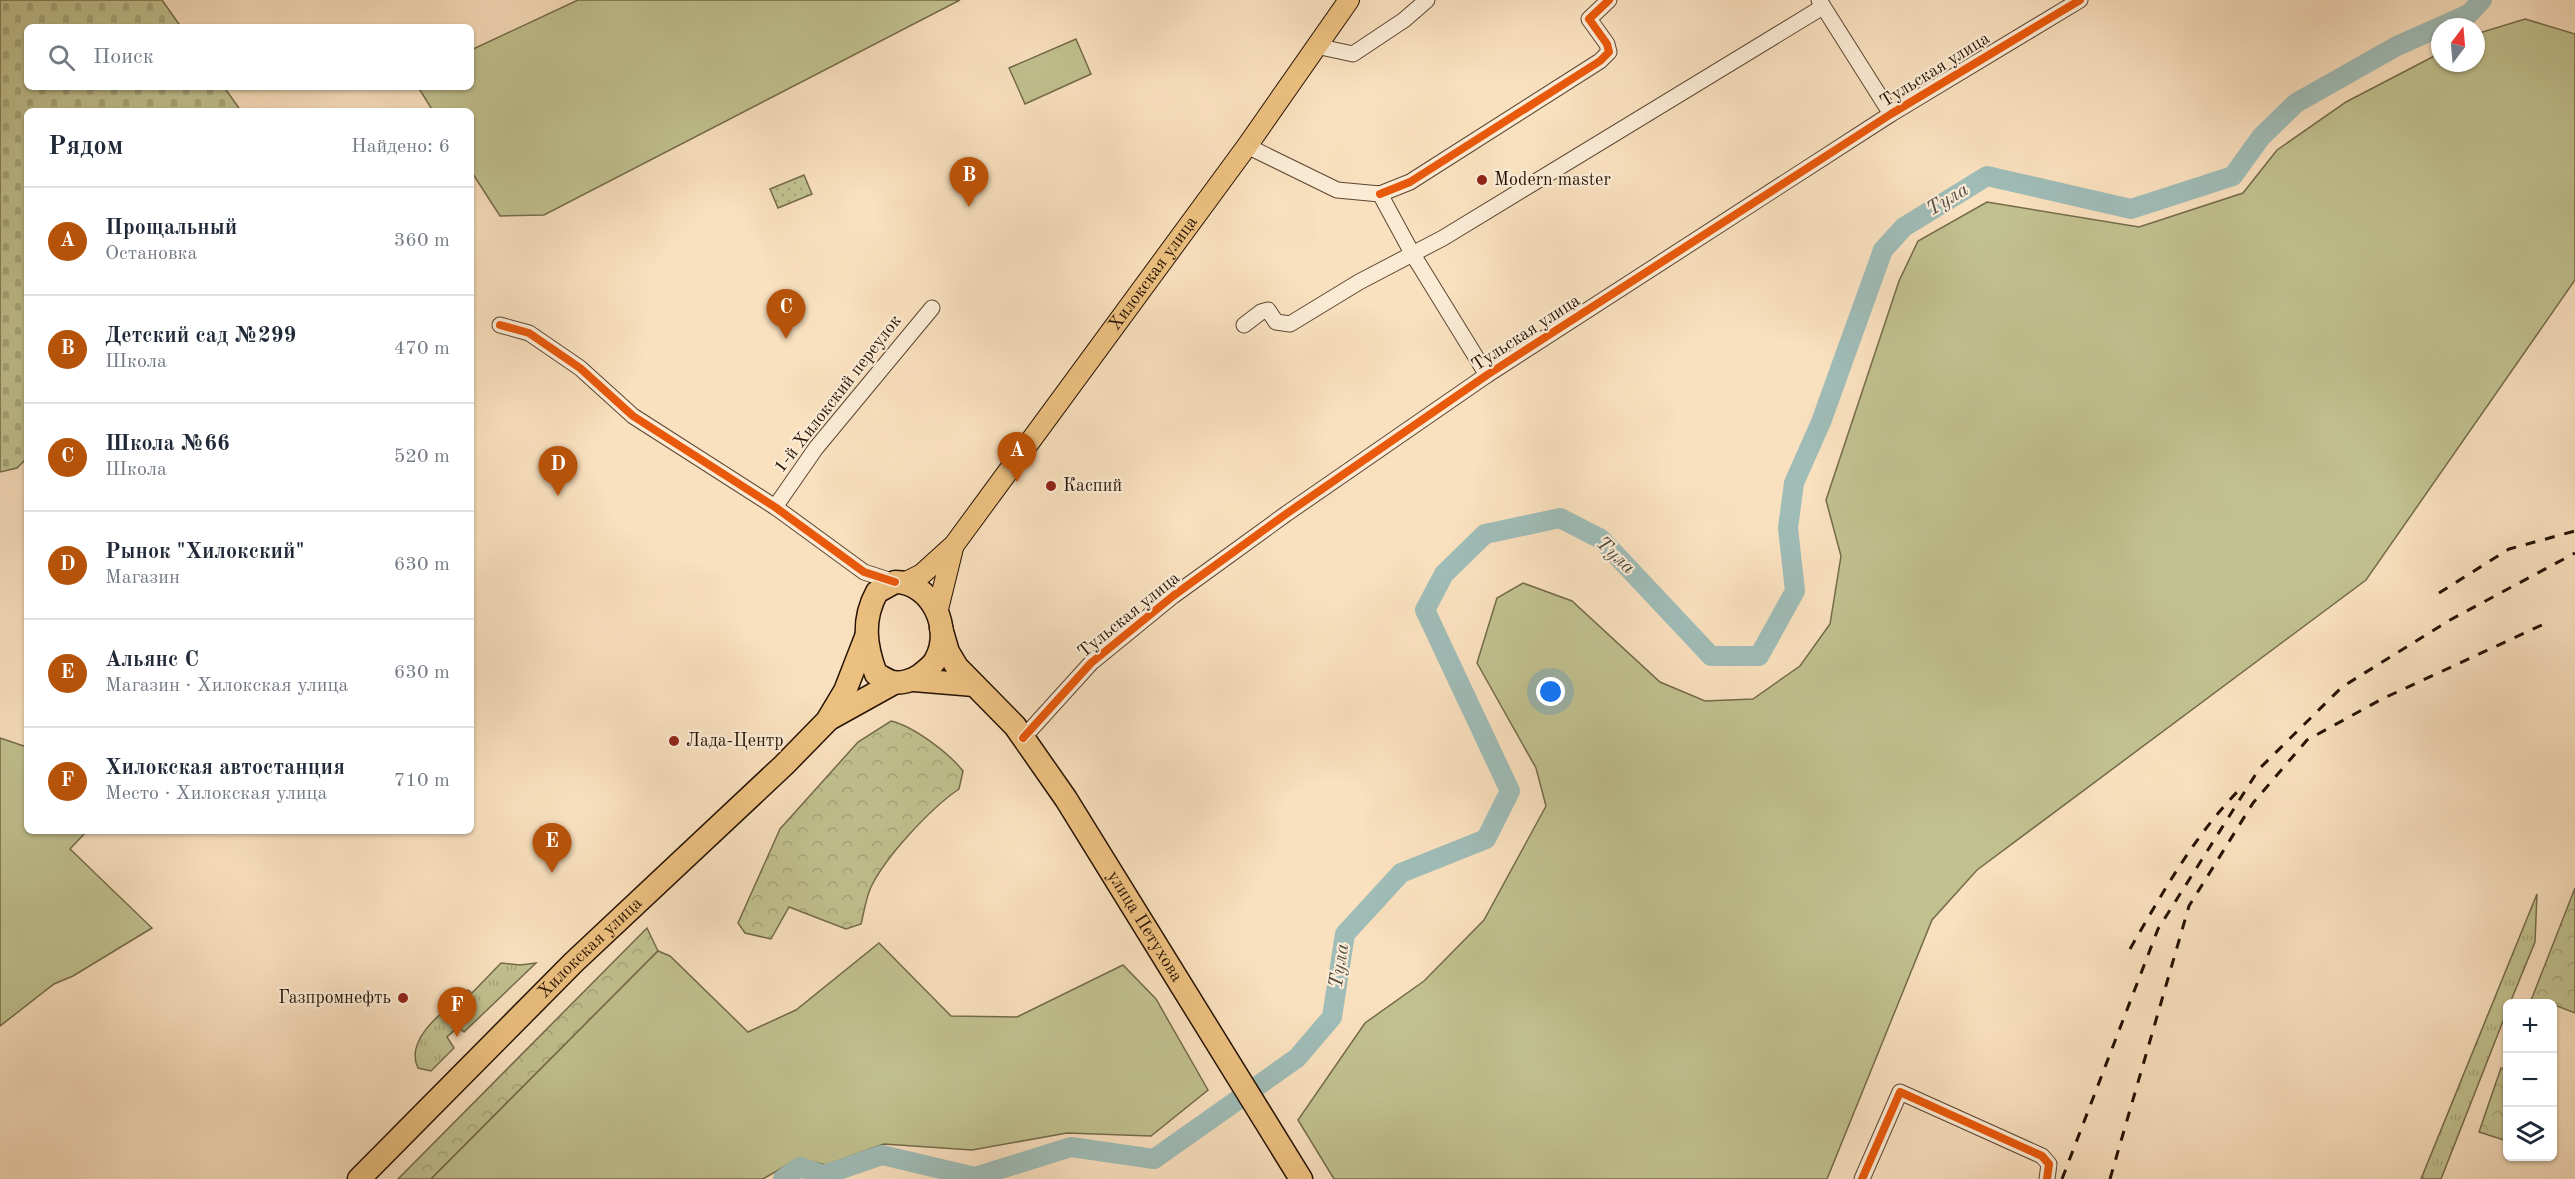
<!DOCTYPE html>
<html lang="ru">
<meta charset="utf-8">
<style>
:root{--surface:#fff;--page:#f2f2f3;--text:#1f2937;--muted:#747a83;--line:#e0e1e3;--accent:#b45309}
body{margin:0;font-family:"Old Standard TT",serif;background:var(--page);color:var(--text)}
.controls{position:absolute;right:18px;bottom:18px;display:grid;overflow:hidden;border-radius:9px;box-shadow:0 2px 4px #0004}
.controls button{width:54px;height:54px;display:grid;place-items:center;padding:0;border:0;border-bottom:2px solid var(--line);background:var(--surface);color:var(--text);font:30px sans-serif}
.compass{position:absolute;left:2431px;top:18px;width:54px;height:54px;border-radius:50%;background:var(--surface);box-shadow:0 2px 4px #0004;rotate:16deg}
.you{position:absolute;left:1551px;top:692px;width:21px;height:21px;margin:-15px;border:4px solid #fff;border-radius:50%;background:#1a73e8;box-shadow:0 0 0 9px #1a73e833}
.badge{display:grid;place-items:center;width:39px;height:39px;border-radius:50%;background:var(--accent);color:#fff;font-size:20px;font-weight:700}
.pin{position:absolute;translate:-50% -50px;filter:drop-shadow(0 2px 3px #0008)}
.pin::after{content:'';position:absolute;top:32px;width:21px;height:18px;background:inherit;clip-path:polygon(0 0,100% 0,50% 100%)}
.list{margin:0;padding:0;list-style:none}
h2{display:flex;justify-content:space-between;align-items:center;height:78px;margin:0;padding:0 24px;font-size:26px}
h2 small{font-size:20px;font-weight:400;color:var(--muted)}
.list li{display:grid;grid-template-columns:39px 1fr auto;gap:18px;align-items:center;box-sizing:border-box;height:108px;padding:0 24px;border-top:2px solid var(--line)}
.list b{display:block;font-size:22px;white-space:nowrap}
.list p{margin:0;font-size:20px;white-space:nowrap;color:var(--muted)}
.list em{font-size:20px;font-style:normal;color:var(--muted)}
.icon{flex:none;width:33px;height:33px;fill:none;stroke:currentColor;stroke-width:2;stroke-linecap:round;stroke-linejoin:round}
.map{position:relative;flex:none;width:2575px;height:1179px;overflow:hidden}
.search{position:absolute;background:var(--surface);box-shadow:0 2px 4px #0004;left:24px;top:24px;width:450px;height:66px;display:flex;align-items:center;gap:15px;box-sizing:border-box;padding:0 21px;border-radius:9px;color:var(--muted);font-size:22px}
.panel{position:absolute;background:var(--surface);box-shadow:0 2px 4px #0004;left:24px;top:108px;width:450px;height:726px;border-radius:9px}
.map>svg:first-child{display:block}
.grass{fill:url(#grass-tufts);stroke:#746a4a;stroke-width:1.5}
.forest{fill:url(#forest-crowns);stroke:#746a4a;stroke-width:1.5}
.cemetery{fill:url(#cemetery-stones);stroke:#746a4a;stroke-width:1.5}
.park{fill:url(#park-dots);stroke:#746a4a;stroke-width:1.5}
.garden{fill:#c1c18f;stroke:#746a4a;stroke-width:1.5}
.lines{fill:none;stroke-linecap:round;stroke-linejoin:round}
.river{stroke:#9fbcb7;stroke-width:20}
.minor-casing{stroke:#5b4632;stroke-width:17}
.major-casing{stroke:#261204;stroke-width:22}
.highway-casing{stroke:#261204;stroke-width:25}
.minor{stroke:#fbebd5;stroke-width:15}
.major{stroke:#ecc07f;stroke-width:20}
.highway{stroke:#ecc07f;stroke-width:22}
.rail{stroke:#261204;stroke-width:3;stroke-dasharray:10 10;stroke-linecap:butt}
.cycleway-casing{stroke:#fbebd5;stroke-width:11}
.cycleway{stroke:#e8590c;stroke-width:8}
.poi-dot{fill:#8f2418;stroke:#fbebd5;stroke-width:2}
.labels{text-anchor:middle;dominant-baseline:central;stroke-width:4.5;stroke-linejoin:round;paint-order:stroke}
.street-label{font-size:18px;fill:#261204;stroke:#fbebd5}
.poi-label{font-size:18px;fill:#261204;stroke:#fbebd5;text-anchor:start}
.water-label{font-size:20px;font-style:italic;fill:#504e43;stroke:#fbebd5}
</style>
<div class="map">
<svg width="2575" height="1179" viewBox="0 0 2575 1179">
<defs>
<pattern id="grass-tufts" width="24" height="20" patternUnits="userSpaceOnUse" patternTransform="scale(1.5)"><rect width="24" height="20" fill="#c1c18f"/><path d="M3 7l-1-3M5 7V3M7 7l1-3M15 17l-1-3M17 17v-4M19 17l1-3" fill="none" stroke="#a6a57a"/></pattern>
<pattern id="forest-crowns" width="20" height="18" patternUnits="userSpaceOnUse" patternTransform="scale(1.5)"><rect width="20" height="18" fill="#c1c18f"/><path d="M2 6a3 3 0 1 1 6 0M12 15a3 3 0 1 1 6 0" fill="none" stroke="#a6a57a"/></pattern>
<pattern id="cemetery-stones" width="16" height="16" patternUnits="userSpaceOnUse" patternTransform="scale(1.5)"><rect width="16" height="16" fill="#c1c18f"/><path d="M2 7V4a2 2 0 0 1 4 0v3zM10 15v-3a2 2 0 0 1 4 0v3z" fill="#a6a57a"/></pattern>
<pattern id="park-dots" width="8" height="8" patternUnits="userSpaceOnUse" patternTransform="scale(1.5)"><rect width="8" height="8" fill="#c1c18f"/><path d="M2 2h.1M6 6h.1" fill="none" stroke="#a6a57a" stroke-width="1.8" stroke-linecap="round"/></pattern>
</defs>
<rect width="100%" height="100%" fill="#f9e0be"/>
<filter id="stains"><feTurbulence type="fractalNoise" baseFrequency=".00333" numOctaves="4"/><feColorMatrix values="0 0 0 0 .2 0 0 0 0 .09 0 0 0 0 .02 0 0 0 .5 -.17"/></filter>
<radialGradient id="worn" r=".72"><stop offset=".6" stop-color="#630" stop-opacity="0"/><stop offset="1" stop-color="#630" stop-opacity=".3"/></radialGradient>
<!-- grass -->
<g class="grass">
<path d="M 2537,894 L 2535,942 L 2510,1003 L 2508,1004 L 2507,1011 L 2441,1179 L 2421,1179 Z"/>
<path d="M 501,963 L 520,965 L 536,963 L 464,1032 L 458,1027 L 447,1037 L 454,1048 L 431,1071 L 418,1068 C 403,1038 449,1007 468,990 L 472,993 Z"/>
</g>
<!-- forest -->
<g class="forest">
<path d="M 891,721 C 913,726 949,753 963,771 L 959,789 C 931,808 886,856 871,887 C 866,898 864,912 861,924 L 846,929 L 789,907 L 771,939 L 745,933 L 738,923 L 780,829 L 858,742 Z"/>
<path d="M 2575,888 L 2575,1013 L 2552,1004 L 2530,1003 Z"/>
<path d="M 647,928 L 658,951 L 431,1179 L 398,1179 Z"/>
<path d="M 2501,1068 L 2507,1070 L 2507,1141 L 2479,1132 Z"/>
</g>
<!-- cemetery -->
<path class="cemetery" d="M 0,0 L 162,0 L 181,27 L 27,27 L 27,87 L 224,87 L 241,111 L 27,111 L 27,458 L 17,468 L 0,472 Z"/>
<!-- park -->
<path class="park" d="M 804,175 L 812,194 L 778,208 L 770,189 Z"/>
<!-- garden -->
<g class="garden">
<path d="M 578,0 L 960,0 L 544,215 L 500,216 L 471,171 L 471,111 L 433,111 L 418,87 L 471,87 L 471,50 Z"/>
<path d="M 2525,19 L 2575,34 L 2575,280 L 2366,580 L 1977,870 L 1932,920 L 1827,1179 L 1334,1179 L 1298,1120 L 1365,1023 L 1424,981 L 1484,920 L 1546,806 L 1536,768 L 1477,663 L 1497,598 L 1523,583 L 1572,601 L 1660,682 L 1705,701 L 1753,699 L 1800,666 L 1830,624 L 1841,556 L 1826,500 L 1899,281 L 1918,241 L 1987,202 L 2139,227 L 2243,193 L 2277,150 L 2346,102 L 2440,53 L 2440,63 L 2476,63 L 2476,34 Z"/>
<path d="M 1076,39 L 1091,74 L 1025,104 L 1009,68 Z"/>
<path d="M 0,738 L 27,747 L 27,831 L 87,831 L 70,849 L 152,928 L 73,976 L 54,984 L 0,1026 Z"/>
<path d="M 879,943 L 951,1016 L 1017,1017 L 1123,965 L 1156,999 L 1208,1090 L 1151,1136 L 1067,1133 L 972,1150 L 884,1144 L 826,1165 L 799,1158 L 763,1179 L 431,1179 L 658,951 L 670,956 L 748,1032 L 796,1010 Z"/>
</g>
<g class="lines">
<!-- river -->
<path class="river" d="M 783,1179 L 800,1167 L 824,1175 L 882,1155 L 975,1177 L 1071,1147 L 1154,1159 L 1297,1058 L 1332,1017 L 1345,934 L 1401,873 L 1486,839 L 1510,791 L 1425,610 L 1444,574 L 1485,534 L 1560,518 L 1601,539 L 1711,656 L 1759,656 L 1795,591 L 1788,528 L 1794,483 L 1821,422 L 1883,250 L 1904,227 L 1987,176 L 2131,209 L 2233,176 L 2261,137 L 2296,103 L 2397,46 L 2469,14 L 2482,0"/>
<defs>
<g id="minor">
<path d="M 1819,0 L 1891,114"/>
<path d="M 1316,46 L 1353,54 L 1404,20 L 1427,0"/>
<path d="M 1247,146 L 1337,190 L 1380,194 L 1412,253 L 1487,375"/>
<path d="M 1380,194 L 1410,182 L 1600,61 L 1609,52 L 1607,44 L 1589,19 L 1609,0"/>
<path d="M 500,325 L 529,333 L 580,368 L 633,416 L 775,507 L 864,572 L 895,582"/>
<path d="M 1244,325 L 1261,312 L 1268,310 L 1276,322 L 1290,324 L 1359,282 L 1443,238 L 1821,8"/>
<path d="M 775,507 L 816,448 L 932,308"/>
<path d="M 1023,738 L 1091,663 L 1173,596 L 1286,514 L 1487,375 L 1891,114 L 2080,0"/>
<path d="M 1862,1179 L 1900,1092 L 2042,1156 L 2049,1164 L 2047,1179"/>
</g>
<g id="major">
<path id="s1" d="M 906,582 L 922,574 L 954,545 L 1247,146 L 1349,0"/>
<path d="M 937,613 L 953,548"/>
</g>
<g id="highway">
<path d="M 895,582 C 931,582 953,628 936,659 C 933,666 925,671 919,676 C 913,680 901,684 893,682 C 887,681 881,676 876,674 C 865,645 862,619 877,592 Z"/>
<path id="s2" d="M 941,628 L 948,652 L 957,667 L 1015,726 L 1066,799 L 1301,1179"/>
<path d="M 914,680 L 974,685"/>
<path d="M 831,718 L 894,683"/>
<path id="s3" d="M 359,1179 L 574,962 L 784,765 L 827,721 L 845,691 L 866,637"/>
</g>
</defs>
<!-- minor casing -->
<use href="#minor" class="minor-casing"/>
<!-- major casing -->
<use href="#major" class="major-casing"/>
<!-- highway casing -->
<use href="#highway" class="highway-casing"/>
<!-- minor -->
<use href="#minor" class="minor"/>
<!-- major -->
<use href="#major" class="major"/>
<!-- highway -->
<use href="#highway" class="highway"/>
<!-- rail -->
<g class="rail">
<path d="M 2439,593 L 2509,549 L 2575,531"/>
<path d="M 2130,949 C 2163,892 2195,834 2242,787"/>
<path d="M 2062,1179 L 2158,929 L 2259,769 L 2342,687 L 2450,620 L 2575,553"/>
<path d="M 2110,1179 L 2189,906 L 2253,803 L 2307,740 L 2382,699 L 2544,624"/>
</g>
<defs>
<g id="cycleway">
<path d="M 1380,194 L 1410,182 L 1600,61 L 1609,52 L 1607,44 L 1589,19 L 1609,0"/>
<path d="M 500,325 L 529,333 L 580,368 L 633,416 L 775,507 L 864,572 L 895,582"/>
<path d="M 1023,738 L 1091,663 L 1173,596 L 1286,514 L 1487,375 L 1891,114 L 2080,0"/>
<path d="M 1862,1179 L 1900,1092 L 2042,1156 L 2049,1164 L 2047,1179"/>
</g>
</defs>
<!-- cycleway casing -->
<use href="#cycleway" class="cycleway-casing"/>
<!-- cycleway -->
<use href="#cycleway" class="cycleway"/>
</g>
<!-- markers -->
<g class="poi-dot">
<circle cx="1482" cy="180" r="6"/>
<circle cx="1051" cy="486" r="6"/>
<circle cx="674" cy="741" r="6"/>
<circle cx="403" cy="998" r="6"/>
</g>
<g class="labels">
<!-- street labels -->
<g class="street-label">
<text transform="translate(1935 70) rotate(-32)">Тульская улица</text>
<text stroke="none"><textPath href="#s1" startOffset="398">Хилокская улица</textPath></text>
<text transform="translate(1526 333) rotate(-33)">Тульская улица</text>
<text transform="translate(838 394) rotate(-52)">1-й Хилокский переулок</text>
<text transform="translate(1129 615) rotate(-39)">Тульская улица</text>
<text stroke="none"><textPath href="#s2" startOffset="364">улица Петухова</textPath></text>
<text stroke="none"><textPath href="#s3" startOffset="327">Хилокская улица</textPath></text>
</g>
<!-- poi labels -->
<g class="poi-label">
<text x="1494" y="180">Modern master</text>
<text x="1063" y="486">Каспий</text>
<text x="686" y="741">Лада-Центр</text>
<text x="391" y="998" text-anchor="end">Газпромнефть</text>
</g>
<!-- water labels -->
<g class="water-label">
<text transform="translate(1948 200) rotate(-31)">Тула</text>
<text transform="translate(1615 556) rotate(43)">Тула</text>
<text transform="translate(1340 966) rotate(-81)">Тула</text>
</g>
</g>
<rect width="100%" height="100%" filter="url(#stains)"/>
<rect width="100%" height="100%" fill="url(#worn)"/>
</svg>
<div class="controls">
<button>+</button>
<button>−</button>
<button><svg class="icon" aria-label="layers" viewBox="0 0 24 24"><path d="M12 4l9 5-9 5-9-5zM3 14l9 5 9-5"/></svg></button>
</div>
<svg class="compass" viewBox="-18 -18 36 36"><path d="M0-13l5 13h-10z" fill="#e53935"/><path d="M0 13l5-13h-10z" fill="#747a83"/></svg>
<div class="you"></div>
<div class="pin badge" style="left:1017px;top:482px">A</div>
<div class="pin badge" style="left:969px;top:207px">B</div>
<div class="pin badge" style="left:786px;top:339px">C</div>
<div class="pin badge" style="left:558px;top:496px">D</div>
<div class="pin badge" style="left:552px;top:873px">E</div>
<div class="pin badge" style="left:457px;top:1037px">F</div>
<div class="search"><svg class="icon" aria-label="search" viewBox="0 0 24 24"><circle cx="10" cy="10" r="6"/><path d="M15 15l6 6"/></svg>Поиск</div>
<section class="panel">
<h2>Рядом<small>Найдено: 6</small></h2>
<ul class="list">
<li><span class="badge">A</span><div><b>Прощальный</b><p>Остановка</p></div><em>360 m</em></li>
<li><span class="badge">B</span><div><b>Детский сад №299</b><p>Школа</p></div><em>470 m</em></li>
<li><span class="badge">C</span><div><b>Школа №66</b><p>Школа</p></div><em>520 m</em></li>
<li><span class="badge">D</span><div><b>Рынок &quot;Хилокский&quot;</b><p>Магазин</p></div><em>630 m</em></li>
<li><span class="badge">E</span><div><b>Альянс С</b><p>Магазин · Хилокская улица</p></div><em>630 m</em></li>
<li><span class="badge">F</span><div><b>Хилокская автостанция</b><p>Место · Хилокская улица</p></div><em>710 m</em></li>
</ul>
</section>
</div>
